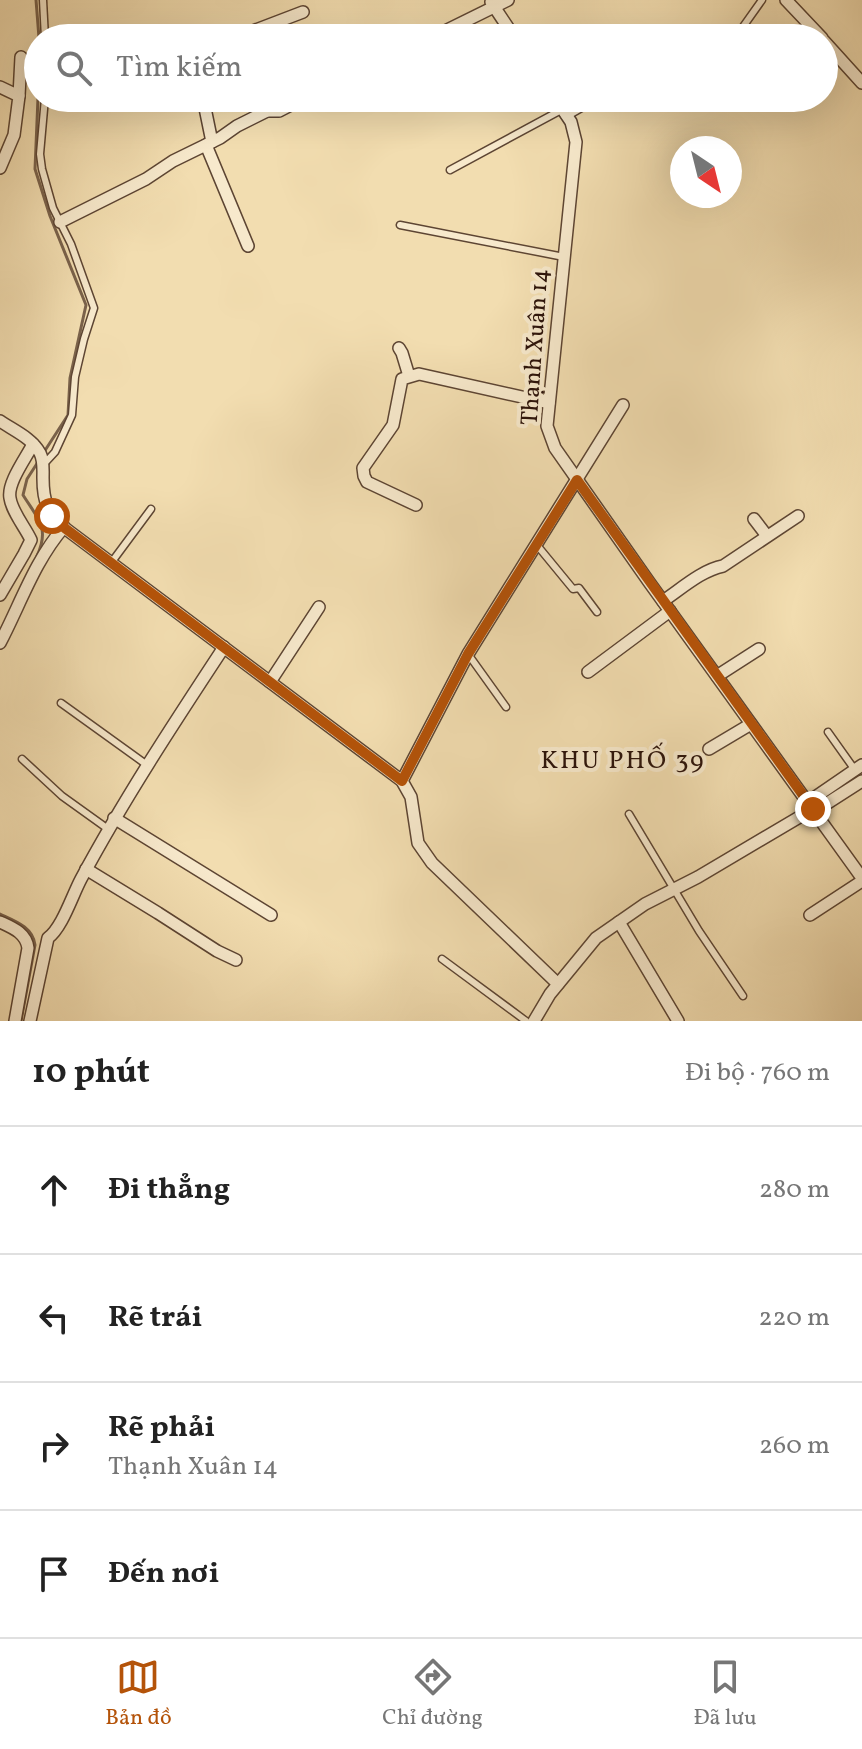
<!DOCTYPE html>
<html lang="vi">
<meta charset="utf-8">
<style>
:root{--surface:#fff;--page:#f2f2f2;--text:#222;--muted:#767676;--line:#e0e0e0;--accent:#b45309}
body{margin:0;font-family:Vollkorn,serif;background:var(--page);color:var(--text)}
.compass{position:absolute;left:670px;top:136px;width:72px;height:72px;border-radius:50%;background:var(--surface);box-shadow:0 8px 32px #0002;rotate:145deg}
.stop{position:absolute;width:24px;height:24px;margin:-18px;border:6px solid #b45309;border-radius:50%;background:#fff}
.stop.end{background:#b45309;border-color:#fff;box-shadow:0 2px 8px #0008}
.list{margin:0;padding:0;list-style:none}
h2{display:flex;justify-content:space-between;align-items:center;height:104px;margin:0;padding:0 32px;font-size:34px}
h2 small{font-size:26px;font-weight:400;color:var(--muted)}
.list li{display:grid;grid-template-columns:52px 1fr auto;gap:24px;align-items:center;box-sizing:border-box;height:128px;padding:0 32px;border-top:2px solid var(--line)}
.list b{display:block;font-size:30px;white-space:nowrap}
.list p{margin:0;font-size:26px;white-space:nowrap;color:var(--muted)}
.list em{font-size:26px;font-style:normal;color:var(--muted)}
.icon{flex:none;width:44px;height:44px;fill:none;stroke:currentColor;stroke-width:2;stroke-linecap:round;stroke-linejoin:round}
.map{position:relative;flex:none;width:862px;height:1021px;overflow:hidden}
.search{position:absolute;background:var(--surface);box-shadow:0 8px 32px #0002;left:24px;right:24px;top:24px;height:88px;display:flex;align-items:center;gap:20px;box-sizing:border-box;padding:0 28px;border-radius:44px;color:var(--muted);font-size:30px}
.sheet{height:616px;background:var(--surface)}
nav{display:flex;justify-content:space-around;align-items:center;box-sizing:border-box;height:112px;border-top:2px solid var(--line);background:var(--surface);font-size:22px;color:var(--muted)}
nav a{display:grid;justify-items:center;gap:4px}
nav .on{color:var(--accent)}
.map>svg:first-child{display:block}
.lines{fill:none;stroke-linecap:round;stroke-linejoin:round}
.stream{stroke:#7a624b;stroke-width:3}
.lane-casing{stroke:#5d4533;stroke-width:9}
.street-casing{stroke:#5d4533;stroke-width:14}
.lane{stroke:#f7e9cc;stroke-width:6}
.street{stroke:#f7e9cc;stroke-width:11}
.route{stroke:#b45309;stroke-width:10}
.labels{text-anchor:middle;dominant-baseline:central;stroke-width:8;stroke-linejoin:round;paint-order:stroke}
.street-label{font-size:24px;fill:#2b1209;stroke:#f7e9cc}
.neighbourhood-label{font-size:26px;letter-spacing:2px;fill:#2b1209;stroke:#f7e9cc}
</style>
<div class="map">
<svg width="862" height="1021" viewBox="0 0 862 1021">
<rect width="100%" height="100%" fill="#f2ddb0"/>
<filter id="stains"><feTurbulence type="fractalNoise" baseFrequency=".0025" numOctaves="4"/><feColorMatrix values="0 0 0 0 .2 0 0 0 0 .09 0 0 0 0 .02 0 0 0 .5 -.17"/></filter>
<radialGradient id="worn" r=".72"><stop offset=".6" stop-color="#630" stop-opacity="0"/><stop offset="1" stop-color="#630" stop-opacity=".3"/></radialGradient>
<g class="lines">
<!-- stream -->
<g class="stream">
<path d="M 36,0 L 39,38"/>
<path d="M 38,98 L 35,169 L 50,216 L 86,305 L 70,378 L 68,415 L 44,452"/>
<path d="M 37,556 C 50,528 38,519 23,495 L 27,479 L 38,462"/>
<path d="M 0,914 C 15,921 33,927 35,945 L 21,1021"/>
</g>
<defs>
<g id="lane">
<path d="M 43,0 L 45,38"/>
<path d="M 735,38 L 762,0"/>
<path d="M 450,170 L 563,109"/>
<path d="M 400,225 L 564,257"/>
<path d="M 43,465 L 55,452 L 72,415 L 75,377 L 84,339 L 94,308 L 71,244 L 53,208 L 42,169 L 40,154 L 45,98"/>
<path d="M 536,544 L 573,589 L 579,588 L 597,612"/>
<path d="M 111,563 L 151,509"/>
<path d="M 468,654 L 506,707"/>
<path d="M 61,703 L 147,765"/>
<path d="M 828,732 L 855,770"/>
<path d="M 22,759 L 62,796 L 108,829"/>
<path d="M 629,814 L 699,931 L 743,996"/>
<path d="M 442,959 L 526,1021"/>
</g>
<g id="street">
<path d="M 786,0 L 822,38"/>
<path d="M 491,2 L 515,38"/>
<path d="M 248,38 L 248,35 L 253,31 L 303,12"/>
<path d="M 431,38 L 508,0"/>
<path d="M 824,41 L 862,83"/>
<path d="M 0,87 L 19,96 L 14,135 L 0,168"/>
<path d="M 19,96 L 21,57"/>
<path d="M 555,98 L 571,122 L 576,142 L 547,426 L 555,448 L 649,582 L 862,878"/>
<path d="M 205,108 L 212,142"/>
<path d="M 267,111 L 268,98"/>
<path d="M 566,114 L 594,98"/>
<path d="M 206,145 L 248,246"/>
<path d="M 60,222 L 146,179 L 173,161 L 220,138 L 237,126 L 267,111 L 279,111 L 304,98"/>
<path d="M 399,348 L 402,353 L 409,376"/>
<path d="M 0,421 C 13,430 32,438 40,453 C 44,461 43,470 43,478 C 43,504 48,512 66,529 L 402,781 L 411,797 L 418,843 L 432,863 L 558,984"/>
<path d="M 416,505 L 367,482 L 364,476 L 363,468 L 393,425 L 402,379 L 419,374 L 549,403"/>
<path d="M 754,519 L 767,536"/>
<path d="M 0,595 L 24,554 L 31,540 C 25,527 12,512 10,498 C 7,483 26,458 33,444"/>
<path d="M 663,601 C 681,589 702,570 723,566 L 798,516"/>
<path d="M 0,643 C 20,605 35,560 64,527"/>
<path d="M 588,672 L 670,611"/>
<path d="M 717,676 L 759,649"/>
<path d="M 270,682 L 319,607"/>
<path d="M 709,749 L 751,724"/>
<path d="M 402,781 L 468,654 L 623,405"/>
<path d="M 808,802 L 862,765"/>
<path d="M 815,811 L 862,781"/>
<path d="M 114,818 L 271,915"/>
<path d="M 86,869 L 158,913 L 217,951 L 236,960"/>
<path d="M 810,915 L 862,881"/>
<path d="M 0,922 C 13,928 26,933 28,948 L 15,1021"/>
<path d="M 619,922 L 678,1021"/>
<path d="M 30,1021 L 48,938 C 62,928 72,896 81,879 C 124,799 174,723 224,647"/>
<path d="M 534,1021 L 550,994 L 596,938 L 645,904 L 698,877 L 813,809"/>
</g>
</defs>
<!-- lane casing -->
<use href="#lane" class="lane-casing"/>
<!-- street casing -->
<use href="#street" class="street-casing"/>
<!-- lane -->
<use href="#lane" class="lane"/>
<!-- street -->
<use href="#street" class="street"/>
</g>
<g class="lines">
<!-- route -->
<path class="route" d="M 52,516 L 66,529 L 402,781 L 468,654 L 577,480 L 813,809"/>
</g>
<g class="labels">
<!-- street labels -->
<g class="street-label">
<text transform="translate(536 347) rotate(-86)">Thạnh Xuân 14</text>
</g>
<!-- neighbourhood labels -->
<g class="neighbourhood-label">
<text x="623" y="761">KHU PHỐ 39</text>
</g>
</g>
<rect width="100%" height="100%" filter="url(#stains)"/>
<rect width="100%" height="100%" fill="url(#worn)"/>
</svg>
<svg class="compass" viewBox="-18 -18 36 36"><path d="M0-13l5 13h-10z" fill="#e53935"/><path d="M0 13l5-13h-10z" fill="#767676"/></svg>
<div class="stop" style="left:52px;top:516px"></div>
<div class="stop end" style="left:813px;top:809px"></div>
<div class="search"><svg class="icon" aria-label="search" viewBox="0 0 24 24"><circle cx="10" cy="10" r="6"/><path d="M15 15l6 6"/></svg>Tìm kiếm</div>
</div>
<section class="sheet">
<h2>10 phút<small>Đi bộ · 760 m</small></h2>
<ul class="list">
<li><svg class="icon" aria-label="ahead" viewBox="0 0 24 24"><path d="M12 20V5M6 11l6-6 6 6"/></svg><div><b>Đi thẳng</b></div><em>280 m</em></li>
<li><svg class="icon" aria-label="left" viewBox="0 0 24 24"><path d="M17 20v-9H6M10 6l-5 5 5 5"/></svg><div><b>Rẽ trái</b></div><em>220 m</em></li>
<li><svg class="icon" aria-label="right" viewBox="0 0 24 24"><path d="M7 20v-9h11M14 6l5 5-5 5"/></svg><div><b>Rẽ phải</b><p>Thạnh Xuân 14</p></div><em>260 m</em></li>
<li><svg class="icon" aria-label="arrive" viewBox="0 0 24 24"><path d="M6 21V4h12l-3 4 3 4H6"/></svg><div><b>Đến nơi</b></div></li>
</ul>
</section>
<nav>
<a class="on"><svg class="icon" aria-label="map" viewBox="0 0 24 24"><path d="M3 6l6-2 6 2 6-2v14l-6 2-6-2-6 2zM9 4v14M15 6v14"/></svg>Bản đồ</a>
<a><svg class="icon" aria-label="directions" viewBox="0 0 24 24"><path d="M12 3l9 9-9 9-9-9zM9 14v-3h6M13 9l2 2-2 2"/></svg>Chỉ đường</a>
<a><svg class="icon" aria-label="saved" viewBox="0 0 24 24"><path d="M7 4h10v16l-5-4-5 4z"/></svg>Đã lưu</a>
</nav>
